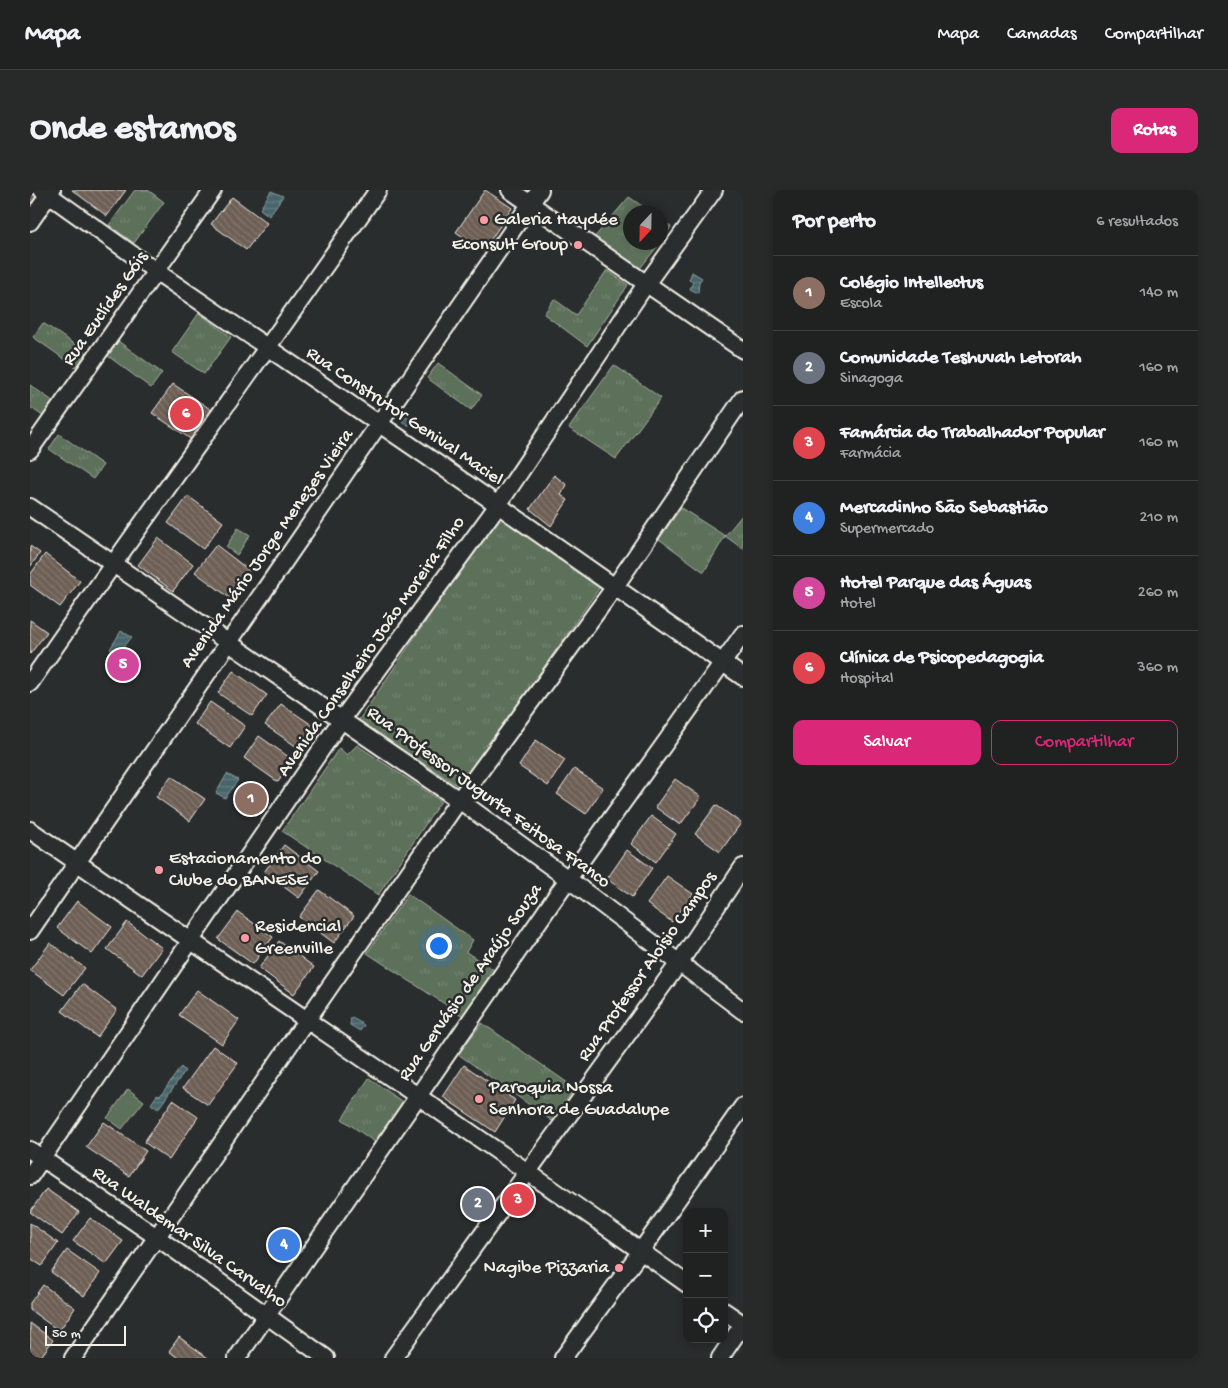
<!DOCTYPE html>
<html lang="pt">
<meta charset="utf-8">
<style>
:root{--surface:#202222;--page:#282a2a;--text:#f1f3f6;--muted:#a2a4a5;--line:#3d3f40;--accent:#db2777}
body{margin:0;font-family:"Gochi Hand",sans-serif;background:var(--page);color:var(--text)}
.controls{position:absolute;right:15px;bottom:15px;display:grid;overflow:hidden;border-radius:10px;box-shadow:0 2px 8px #0003}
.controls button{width:45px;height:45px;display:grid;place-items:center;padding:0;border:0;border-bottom:1px solid var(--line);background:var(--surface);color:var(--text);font:25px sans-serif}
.compass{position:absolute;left:593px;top:15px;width:45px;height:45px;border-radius:50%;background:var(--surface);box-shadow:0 2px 8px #0003;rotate:202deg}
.scale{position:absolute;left:15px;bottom:12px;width:81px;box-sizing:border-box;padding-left:5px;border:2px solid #f4f1e8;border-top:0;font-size:14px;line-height:18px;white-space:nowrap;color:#f4f1e8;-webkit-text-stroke:4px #2a2d2e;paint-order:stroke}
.you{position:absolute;left:408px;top:755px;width:18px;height:18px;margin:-12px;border:4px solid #fff;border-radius:50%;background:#1a73e8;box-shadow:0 0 0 8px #1a73e833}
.badge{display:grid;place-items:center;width:32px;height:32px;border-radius:50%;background:var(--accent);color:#fff;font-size:16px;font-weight:700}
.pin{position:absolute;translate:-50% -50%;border:2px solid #fff;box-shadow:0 1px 5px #0006}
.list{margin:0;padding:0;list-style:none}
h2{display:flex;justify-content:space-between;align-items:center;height:65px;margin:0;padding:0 20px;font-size:21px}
h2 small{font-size:16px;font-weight:400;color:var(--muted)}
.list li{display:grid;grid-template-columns:32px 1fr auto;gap:15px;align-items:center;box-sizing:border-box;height:75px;padding:0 20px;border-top:1px solid var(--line)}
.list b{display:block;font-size:19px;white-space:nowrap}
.list p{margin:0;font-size:16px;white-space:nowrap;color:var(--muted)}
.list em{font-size:16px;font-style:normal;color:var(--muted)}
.actions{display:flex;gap:10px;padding:15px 20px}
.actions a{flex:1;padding:11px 0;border:1px solid var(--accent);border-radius:10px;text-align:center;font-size:18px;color:var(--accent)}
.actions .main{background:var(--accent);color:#fff}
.icon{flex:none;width:28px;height:28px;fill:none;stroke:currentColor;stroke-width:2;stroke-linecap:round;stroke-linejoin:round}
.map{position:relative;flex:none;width:713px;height:1168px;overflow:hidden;border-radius:10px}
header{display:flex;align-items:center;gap:30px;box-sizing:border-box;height:70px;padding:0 25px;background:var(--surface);border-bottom:1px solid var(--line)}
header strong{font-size:24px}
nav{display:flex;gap:28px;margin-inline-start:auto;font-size:18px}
.intro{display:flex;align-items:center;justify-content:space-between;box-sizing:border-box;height:120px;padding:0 30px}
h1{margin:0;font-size:35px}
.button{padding:12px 22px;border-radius:10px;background:var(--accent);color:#fff;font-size:18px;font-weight:700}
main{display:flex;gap:30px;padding:0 30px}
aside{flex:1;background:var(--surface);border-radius:10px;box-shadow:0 2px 8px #0003}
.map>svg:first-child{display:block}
.grass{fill:url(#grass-tufts);stroke:#a8b0a1}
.garden{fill:#5c705a;stroke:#a8b0a1}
.water{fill:url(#water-rules);stroke:#8c9d9d}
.building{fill:url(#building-back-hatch);stroke:#f4f1e8}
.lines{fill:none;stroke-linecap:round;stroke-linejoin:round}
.minor-casing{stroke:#f4f1e8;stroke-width:20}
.minor{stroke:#2a2d2e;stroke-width:16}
.poi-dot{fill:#ff9aa2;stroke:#2a2d2e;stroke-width:2}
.labels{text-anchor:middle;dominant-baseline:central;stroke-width:5;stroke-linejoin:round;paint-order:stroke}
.poi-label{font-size:19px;fill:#f4f1e8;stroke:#2a2d2e;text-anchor:start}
.street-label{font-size:19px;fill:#f4f1e8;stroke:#2a2d2e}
</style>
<header>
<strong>Mapa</strong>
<nav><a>Mapa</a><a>Camadas</a><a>Compartilhar</a></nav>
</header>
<div class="intro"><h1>Onde estamos</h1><a class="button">Rotas</a></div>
<main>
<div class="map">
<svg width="713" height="1168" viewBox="0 0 713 1168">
<defs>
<pattern id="grass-tufts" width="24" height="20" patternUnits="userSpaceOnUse" patternTransform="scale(1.25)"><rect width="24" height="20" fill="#5c705a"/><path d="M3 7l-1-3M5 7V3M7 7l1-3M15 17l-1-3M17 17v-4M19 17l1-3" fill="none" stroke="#748572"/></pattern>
<pattern id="water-rules" width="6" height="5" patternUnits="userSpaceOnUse" patternTransform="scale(1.25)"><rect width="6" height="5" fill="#47656b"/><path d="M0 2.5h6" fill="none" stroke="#627c80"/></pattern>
<pattern id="building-back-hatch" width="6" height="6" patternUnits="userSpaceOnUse" patternTransform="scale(1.25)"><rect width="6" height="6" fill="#6d5f54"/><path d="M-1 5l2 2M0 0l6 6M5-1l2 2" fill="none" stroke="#82766d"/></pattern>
</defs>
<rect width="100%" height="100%" fill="#2a2d2e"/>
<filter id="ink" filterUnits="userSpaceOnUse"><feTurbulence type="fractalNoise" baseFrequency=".02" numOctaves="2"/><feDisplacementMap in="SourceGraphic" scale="10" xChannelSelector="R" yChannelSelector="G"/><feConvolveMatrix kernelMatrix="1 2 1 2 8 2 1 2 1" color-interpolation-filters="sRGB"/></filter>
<g filter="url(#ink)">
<!-- grass -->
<g class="grass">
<path d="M 105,0 L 118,0 L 134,12 L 104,53 L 79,35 Z"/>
<path d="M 599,7 L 621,22 L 600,22 L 600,52 L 630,53 L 608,81 L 563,49 Z"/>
<path d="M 631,30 L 641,37 L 631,51 Z"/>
<path d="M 577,80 L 598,95 L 557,156 L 514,124 L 524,109 L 546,125 Z"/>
<path d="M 169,123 L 201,147 L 174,184 L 142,162 Z"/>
<path d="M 13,133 L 57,163 L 47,178 L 3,147 Z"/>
<path d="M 88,151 L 132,183 L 121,198 L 78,166 Z"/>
<path d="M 408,173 L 452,205 L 441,220 L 397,188 Z"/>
<path d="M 584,175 L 631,208 L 586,269 L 539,238 Z"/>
<path d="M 0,195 L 24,212 L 14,227 L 0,217 Z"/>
<path d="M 29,244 L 73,275 L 63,289 L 19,259 Z"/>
<path d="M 651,318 L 695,346 L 713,324 L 713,359 L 695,346 L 674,382 L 629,349 Z"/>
<path d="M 468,325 L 570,397 L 430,597 L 328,531 Z"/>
<path d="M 327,555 L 411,611 L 348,705 L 252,641 L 309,558 L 317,565 Z"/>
<path d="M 378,704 L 443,750 L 436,762 L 464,780 L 433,826 L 337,763 Z"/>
<path d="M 452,833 L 545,898 L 522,931 L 428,864 Z"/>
<path d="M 339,888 L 374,913 L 346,953 L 312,929 Z"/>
</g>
<!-- garden -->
<g class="garden">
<path d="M 208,338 L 220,345 L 207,365 L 196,357 Z"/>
<path d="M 98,899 L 114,911 L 92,939 L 77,928 Z"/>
</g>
<!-- water -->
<g class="water">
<path d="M 241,1 L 253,6 L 239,26 L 230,19 Z"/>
<path d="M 662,82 L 672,88 L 669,92 L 668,103 L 660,99 L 663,92 L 659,90 Z"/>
<circle cx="378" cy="229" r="6"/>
<path d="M 91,441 L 102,447 L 88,464 L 80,459 Z"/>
<path d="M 197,584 L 208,590 L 195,608 L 186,603 Z"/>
<path d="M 321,827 L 334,835 L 330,841 L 320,835 Z"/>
<path d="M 151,877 L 155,881 L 128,919 L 121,914 L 127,905 L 130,906 Z"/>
</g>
<!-- building -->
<g class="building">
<path d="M 42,0 L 96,0 L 77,26 Z"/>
<path d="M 455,0 L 482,18 L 453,61 L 426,42 Z"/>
<path d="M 0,1 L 13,9 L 0,28 Z"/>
<path d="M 202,7 L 237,33 L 216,60 L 181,34 Z"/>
<path d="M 143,194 L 189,225 L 168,254 L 122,223 Z"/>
<path d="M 524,285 L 537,295 L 531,305 L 538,310 L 521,336 L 500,319 Z"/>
<path d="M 158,306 L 193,332 L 173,359 L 138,333 Z"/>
<path d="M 128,348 L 163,374 L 143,401 L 108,375 Z"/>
<path d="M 186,355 L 220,381 L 200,408 L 165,382 Z"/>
<path d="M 0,356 L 10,363 L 0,377 Z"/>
<path d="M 15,364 L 50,391 L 30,417 L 0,395 L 0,385 Z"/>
<path d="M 0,430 L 17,442 L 0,464 Z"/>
<path d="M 203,481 L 237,505 L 222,526 L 188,503 Z"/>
<path d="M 180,512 L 215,536 L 200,558 L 165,534 Z"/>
<path d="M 251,514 L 285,537 L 270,559 L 235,535 Z"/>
<path d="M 229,546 L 263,570 L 248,592 L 214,568 Z"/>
<path d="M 506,550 L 535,570 L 518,596 L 489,576 Z"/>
<path d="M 544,579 L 573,598 L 556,624 L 527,604 Z"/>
<path d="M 141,586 L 175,609 L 160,631 L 126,607 Z"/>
<path d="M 645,589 L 671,607 L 650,635 L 625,617 Z"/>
<path d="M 686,615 L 711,633 L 690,662 L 665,644 Z"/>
<path d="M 621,626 L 646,644 L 626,672 L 601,654 Z"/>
<path d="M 254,655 L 289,681 L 269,708 L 234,682 Z"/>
<path d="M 597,660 L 622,678 L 602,707 L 577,689 Z"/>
<path d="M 637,686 L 663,704 L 642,732 L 617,714 Z"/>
<path d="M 289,700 L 324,726 L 304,753 L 269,727 Z"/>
<path d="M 47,711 L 82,737 L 62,764 L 27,738 Z"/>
<path d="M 208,722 L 243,747 L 223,774 L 188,749 Z"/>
<path d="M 97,732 L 132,758 L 112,785 L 77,759 Z"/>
<path d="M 249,751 L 284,777 L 264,804 L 229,778 Z"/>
<path d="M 20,753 L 55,778 L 34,805 L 0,780 Z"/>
<path d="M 52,794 L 87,820 L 67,847 L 32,821 Z"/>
<path d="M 167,800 L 209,830 L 192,854 L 149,825 Z"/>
<path d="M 183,856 L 208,873 L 178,915 L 153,898 Z"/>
<path d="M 434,875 L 485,910 L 465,942 L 413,907 Z"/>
<path d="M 143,910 L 168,927 L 139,970 L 114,952 Z"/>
<path d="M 74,932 L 116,961 L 99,986 L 56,957 Z"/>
<path d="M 16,999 L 49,1022 L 32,1045 L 0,1022 Z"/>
<path d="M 443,1002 L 457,1009 L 449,1019 L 436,1009 Z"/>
<path d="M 60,1028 L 93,1051 L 76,1074 L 43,1051 Z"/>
<path d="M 0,1033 L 28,1053 L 12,1076 L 0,1068 Z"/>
<path d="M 37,1060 L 70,1083 L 54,1106 L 21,1082 Z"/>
<path d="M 13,1095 L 45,1118 L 29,1141 L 0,1120 L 0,1113 Z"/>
<path d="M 0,1133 L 23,1150 L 10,1168 L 0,1168 Z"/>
<path d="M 149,1147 L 178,1168 L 148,1168 L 139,1161 Z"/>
</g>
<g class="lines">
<defs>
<g id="minor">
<path d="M 12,0 L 127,82 L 468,315 L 713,487"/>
<path d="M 480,0 L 713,160"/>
<path d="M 0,32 L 22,0"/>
<path d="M 0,260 L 183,0"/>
<path d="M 0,317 L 429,610 L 538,689 L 713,821"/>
<path d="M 0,493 C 114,328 233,166 348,0"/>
<path d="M 0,640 C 219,792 440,939 657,1094"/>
<path d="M 0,741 L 510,0"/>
<path d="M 0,960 L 128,1048 L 296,1168"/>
<path d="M 0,986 L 312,529 L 468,315 L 616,94 L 684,0"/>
<path d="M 694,1121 L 713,1134"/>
<path d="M 43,1168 L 429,610 L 584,398 L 713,208"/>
<path d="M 207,1168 L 538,689 L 713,444"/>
<path d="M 363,1168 L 649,773 L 713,677"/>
<path d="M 533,1168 L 611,1061 L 713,916"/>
<path d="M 690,1168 L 713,1134"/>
</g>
</defs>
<!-- minor casing -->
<use href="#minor" class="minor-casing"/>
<!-- minor -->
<use href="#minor" class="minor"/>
</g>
</g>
<!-- markers -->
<g class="poi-dot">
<circle cx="454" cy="30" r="5"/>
<circle cx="548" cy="55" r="5"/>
<circle cx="129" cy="680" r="5"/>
<circle cx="215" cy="748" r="5"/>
<circle cx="449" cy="909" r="5"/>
<circle cx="589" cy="1078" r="5"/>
</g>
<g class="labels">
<!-- poi labels -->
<g class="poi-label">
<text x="464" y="30">Galeria Haydée</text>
<text x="538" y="55" text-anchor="end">Econsult Group</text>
<text x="139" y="669">Estacionamento do<tspan x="139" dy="22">Clube do BANESE</tspan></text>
<text x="225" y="737">Residencial<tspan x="225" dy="22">Greenville</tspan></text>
<text x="459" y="898">Paroquia Nossa<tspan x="459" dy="22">Senhora de Guadalupe</tspan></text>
<text x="579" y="1078" text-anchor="end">Nagibe Pizzaria</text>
</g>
<!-- street labels -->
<g class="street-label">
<text transform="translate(76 119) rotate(-55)">Rua Euclídes Góis</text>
<text transform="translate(374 227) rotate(34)">Rua Construtor Genival Maciel</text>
<text transform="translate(238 359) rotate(-55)">Avenida Mário Jorge Menezes Vieira</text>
<text transform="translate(342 457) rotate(-55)">Avenida Conselheiro João Moreira Filho</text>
<text transform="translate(458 608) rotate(36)">Rua Professor Jugurta Feitosa Franco</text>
<text transform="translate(618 777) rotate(-55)">Rua Professor Aloísio Campos</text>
<text transform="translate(441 793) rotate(-55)">Rua Gervásio de Araújo Souza</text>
<text transform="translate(159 1048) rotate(35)">Rua Waldemar Silva Carvalho</text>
</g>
</g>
</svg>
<div class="controls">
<button>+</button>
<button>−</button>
<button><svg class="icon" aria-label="locate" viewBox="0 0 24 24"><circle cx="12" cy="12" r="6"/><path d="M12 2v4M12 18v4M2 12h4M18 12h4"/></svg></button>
</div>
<svg class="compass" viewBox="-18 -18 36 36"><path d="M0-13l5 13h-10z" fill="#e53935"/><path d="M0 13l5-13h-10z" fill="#a2a4a5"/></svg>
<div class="scale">50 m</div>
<div class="you"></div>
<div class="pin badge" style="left:221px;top:609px;background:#8d6e63">1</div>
<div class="pin badge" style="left:448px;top:1014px;background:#6b7280">2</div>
<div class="pin badge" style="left:488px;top:1010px;background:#e0444e">3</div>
<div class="pin badge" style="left:254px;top:1055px;background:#3f7fe0">4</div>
<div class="pin badge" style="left:93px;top:475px;background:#d1479c">5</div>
<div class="pin badge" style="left:156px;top:224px;background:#e0444e">6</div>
</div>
<aside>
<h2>Por perto<small>6 resultados</small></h2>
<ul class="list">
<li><span class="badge" style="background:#8d6e63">1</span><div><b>Colégio Intellectus</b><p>Escola</p></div><em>140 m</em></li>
<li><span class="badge" style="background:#6b7280">2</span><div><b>Comunidade Teshuvah Letorah</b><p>Sinagoga</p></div><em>160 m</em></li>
<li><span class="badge" style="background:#e0444e">3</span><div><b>Famárcia do Trabalhador Popular</b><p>Farmácia</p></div><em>160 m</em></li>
<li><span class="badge" style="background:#3f7fe0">4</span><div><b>Mercadinho São Sebastião</b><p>Supermercado</p></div><em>210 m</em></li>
<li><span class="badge" style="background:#d1479c">5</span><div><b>Hotel Parque das Águas</b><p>Hotel</p></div><em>260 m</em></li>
<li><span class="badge" style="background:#e0444e">6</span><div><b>Clínica de Psicopedagogia</b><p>Hospital</p></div><em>360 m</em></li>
</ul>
<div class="actions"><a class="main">Salvar</a><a>Compartilhar</a></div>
</aside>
</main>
